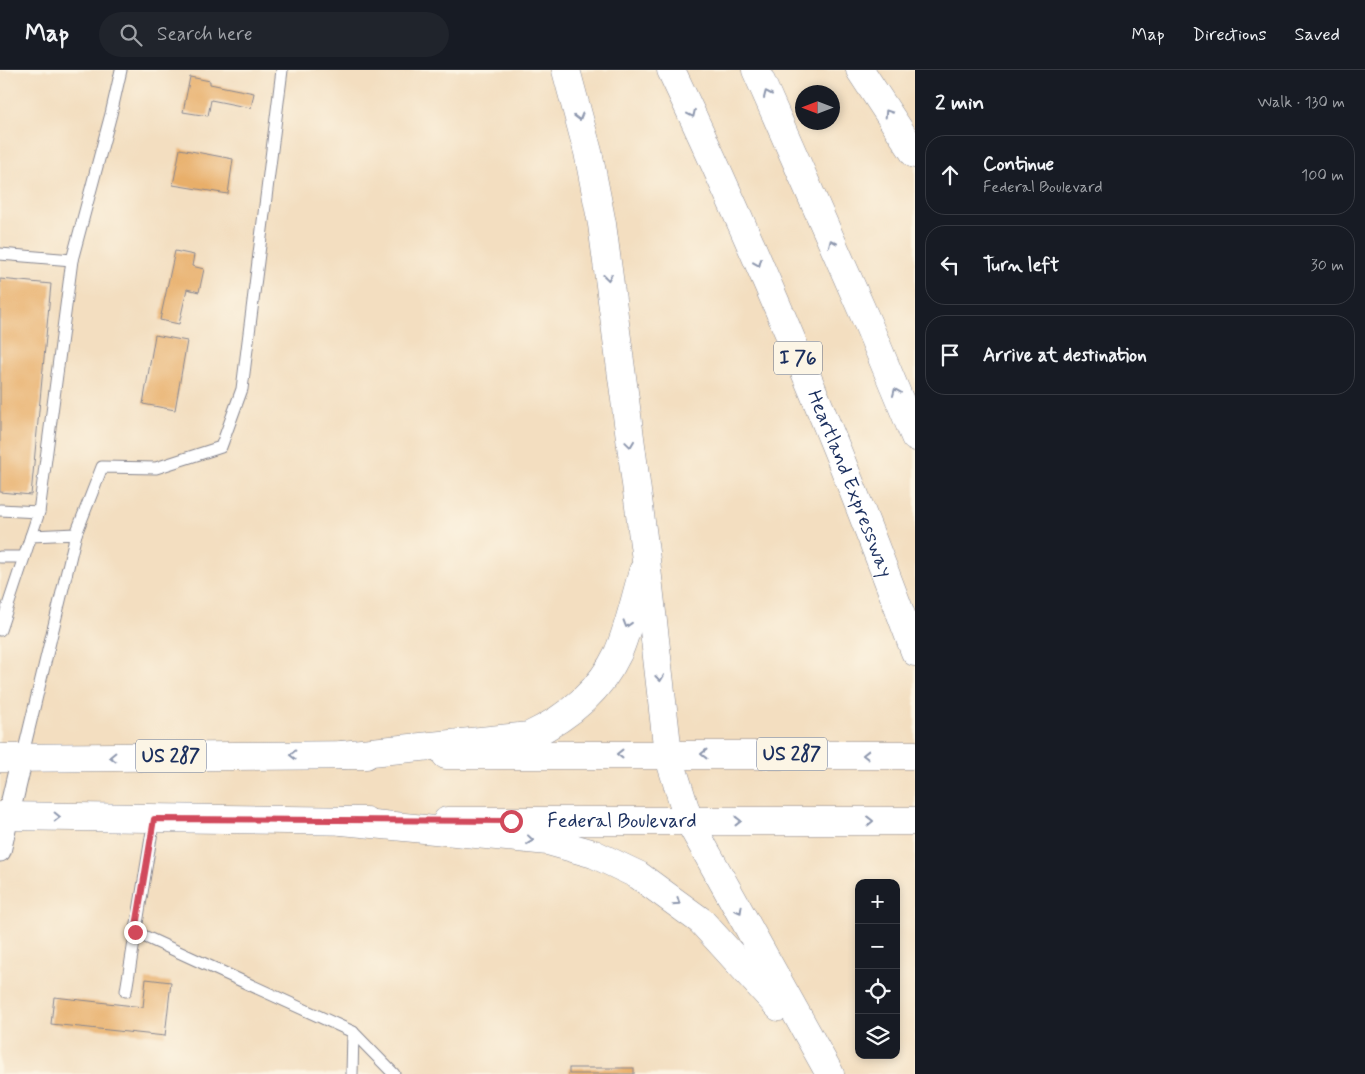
<!DOCTYPE html>
<meta charset="utf-8">
<style>
:root{--surface:#171b24;--page:#20242c;--text:#f1f3f6;--muted:#9ea1a6;--line:#363941}
body{margin:0;font-family:Mynerve,sans-serif;background:var(--page);color:var(--text)}
.controls{position:absolute;right:15px;bottom:15px;display:grid;overflow:hidden;border-radius:10px;box-shadow:0 2px 8px #0003}
.controls button{width:45px;height:45px;display:grid;place-items:center;padding:0;border:0;border-bottom:1px solid var(--line);background:var(--surface);color:var(--text);font:25px sans-serif}
.compass{position:absolute;left:795px;top:15px;width:45px;height:45px;border-radius:50%;background:var(--surface);box-shadow:0 2px 8px #0003;rotate:270deg}
.stop{position:absolute;width:15px;height:15px;margin:-11px;border:4px solid #d1495b;border-radius:50%;background:#fff}
.stop.end{background:#d1495b;border-color:#fff;box-shadow:0 1px 5px #0008}
.list{margin:0;padding:0;list-style:none}
h2{display:flex;justify-content:space-between;align-items:center;height:65px;margin:0;padding:0 20px;font-size:21px}
h2 small{font-size:16px;font-weight:400;color:var(--muted)}
.list li{display:grid;grid-template-columns:32px 1fr auto;gap:15px;align-items:center;box-sizing:border-box;height:80px;margin:0 10px 10px;padding:0 10px;border:1px solid var(--line);border-radius:20px}
.list b{display:block;font-size:19px;white-space:nowrap}
.list p{margin:0;font-size:16px;white-space:nowrap;color:var(--muted)}
.list em{font-size:16px;font-style:normal;color:var(--muted)}
.icon{flex:none;width:28px;height:28px;fill:none;stroke:currentColor;stroke-width:2;stroke-linecap:round;stroke-linejoin:round}
.map{position:relative;flex:none;width:915px;height:1004px;overflow:hidden}
header{display:flex;align-items:center;gap:30px;box-sizing:border-box;height:70px;padding:0 25px;background:var(--surface);border-bottom:1px solid var(--line)}
header strong{font-size:24px}
nav{display:flex;gap:28px;margin-inline-start:auto;font-size:18px}
.search{width:350px;height:45px;background:var(--page);display:flex;align-items:center;gap:12px;box-sizing:border-box;padding:0 18px;border-radius:28px;color:var(--muted);font-size:19px}
main{display:flex}
aside{flex:1;background:var(--surface)}
.map>svg:first-child{display:block}
.building{fill:#e8af6b}
.lines{fill:none;stroke-linecap:round;stroke-linejoin:round}
.lane-casing{stroke:#87868f;stroke-width:13}
.street-casing{stroke:#87868f;stroke-width:23}
.primary-casing{stroke:#87868f;stroke-width:29}
.highway-casing{stroke:#87868f;stroke-width:29}
.lane{stroke:#fff;stroke-width:11}
.street{stroke:#fff;stroke-width:21}
.primary{stroke:#fff;stroke-width:28}
.highway{stroke:#fff;stroke-width:28}
.oneway{stroke:#8d97ae}
.route{stroke:#d1495b;stroke-width:6}
.labels{text-anchor:middle;dominant-baseline:central;stroke-width:4;stroke-linejoin:round;paint-order:stroke}
.shield{fill:#fcf5e5;stroke:#5e6a86;stroke-width:1}
.shield-label{font-size:19px;font-weight:bold;fill:#1b2f5e}
.street-label{font-size:20px;fill:#1b2f5e;stroke:#fcf5e5}
</style>
<header>
<strong>Map</strong>
<div class="search"><svg class="icon" aria-label="search" viewBox="0 0 24 24"><circle cx="10" cy="10" r="6"/><path d="M15 15l6 6"/></svg>Search here</div>
<nav><a>Map</a><a>Directions</a><a>Saved</a></nav>
</header>
<main>
<div class="map">
<svg width="915" height="1004" viewBox="0 0 915 1004">
<rect width="100%" height="100%" fill="#fcf5e5"/>
<filter id="ink" filterUnits="userSpaceOnUse"><feTurbulence type="fractalNoise" baseFrequency=".02" numOctaves="2"/><feDisplacementMap in="SourceGraphic" scale="10" xChannelSelector="R" yChannelSelector="G"/><feConvolveMatrix kernelMatrix="1 2 1 2 8 2 1 2 1" color-interpolation-filters="sRGB"/></filter>
<filter id="wash" filterUnits="userSpaceOnUse"><feTurbulence type="fractalNoise" baseFrequency=".0096" numOctaves="4" result="noise"/><feDisplacementMap in="SourceGraphic" scale="20" xChannelSelector="R" yChannelSelector="G"/><feGaussianBlur stdDeviation="1.12" result="paint"/><feColorMatrix in="noise" values="0 0 0 0 0 0 0 0 0 0 0 0 0 0 0 0 0 1.4 0 .05"/><feComposite in="paint" operator="in"/></filter>
<g filter="url(#wash)">
<rect width="100%" height="100%" fill="#f3dec0"/>
<g id="blocks">
<!-- building -->
<g class="building">
<path d="M 190,7 L 210,11 L 210,14 L 254,23 L 251,38 L 211,30 L 208,46 L 183,42 Z"/>
<path d="M 180,79 L 233,89 L 228,124 L 173,115 Z"/>
<path d="M 175,181 L 194,185 L 192,196 L 204,199 L 199,222 L 187,219 L 179,254 L 160,250 Z"/>
<path d="M 0,209 L 51,214 L 31,425 L 0,422 Z"/>
<path d="M 155,265 L 187,271 L 175,340 L 143,334 Z"/>
<path d="M 146,909 L 171,912 L 165,966 L 51,954 L 54,927 L 143,937 Z"/>
<rect x="569" y="998" width="65" height="6"/>
</g>
</g>
</g>
<g filter="url(#ink)">
<use href="#blocks" fill-opacity="0" stroke="#87868f" stroke-width="1"/>
<g class="lines">
<defs>
<g id="lane">
<path d="M 0,184 L 72,190"/>
<path d="M 0,440 L 39,442 L 31,466"/>
<path d="M 39,442 L 72,190 L 111,44 L 121,0"/>
<path d="M 76,464 L 102,397 L 156,398 L 221,377 L 242,319 L 282,0"/>
<path d="M 0,487 L 24,487"/>
<path d="M 0,560 L 31,466 L 76,464 L 22,688"/>
<path d="M 135,862 L 353,962 L 352,1004"/>
<path d="M 126,921 L 154,749"/>
<path d="M 353,962 L 394,1004"/>
</g>
<path id="street" d="M 0,781 L 22,688"/>
<g id="primary">
<path d="M 446,685 L 915,685"/>
<path d="M 0,688 L 366,685"/>
<path d="M 0,746 L 366,751"/>
<path id="s1" d="M 447,751 L 915,751"/>
</g>
<g id="highway">
<path d="M 566,0 L 588,82 L 602,154 L 646,490 L 668,684 L 689,751 L 830,1004"/>
<path id="s2" d="M 671,0 C 761,190 842,385 915,582"/>
<path d="M 756,0 L 868,254 L 915,367"/>
<path d="M 860,0 L 915,84"/>
<path d="M 342,685 L 529,666 C 567,648 600,621 618,583 C 629,558 635,528 643,501"/>
<path d="M 342,751 L 548,771 L 594,784 L 638,805 L 701,851 L 779,937"/>
</g>
</defs>
<!-- lane casing -->
<use href="#lane" class="lane-casing"/>
<!-- street casing -->
<use href="#street" class="street-casing"/>
<!-- primary casing -->
<use href="#primary" class="primary-casing"/>
<!-- highway casing -->
<use href="#highway" class="highway-casing"/>
<!-- lane -->
<use href="#lane" class="lane"/>
<!-- street -->
<use href="#street" class="street"/>
<!-- primary -->
<use href="#primary" class="primary"/>
<!-- highway -->
<use href="#highway" class="highway"/>
</g>
<!-- one-way arrows -->
<defs><path id="oneway-chevron" d="M-2-3.5L2.5 0L-2 3.5" fill="none" stroke-width="1.6" stroke-linecap="round" stroke-linejoin="round" transform="scale(1.25)"/></defs>
<g class="oneway">
<use href="#oneway-chevron" transform="translate(767 24) rotate(-114)"/>
<use href="#oneway-chevron" transform="translate(888 43) rotate(-123)"/>
<use href="#oneway-chevron" transform="translate(692 44) rotate(65)"/>
<use href="#oneway-chevron" transform="translate(579 47) rotate(75)"/>
<use href="#oneway-chevron" transform="translate(832 173) rotate(-114)"/>
<use href="#oneway-chevron" transform="translate(758 193) rotate(67)"/>
<use href="#oneway-chevron" transform="translate(608 207) rotate(83)"/>
<use href="#oneway-chevron" transform="translate(896 322) rotate(-113)"/>
<use href="#oneway-chevron" transform="translate(630 374) rotate(82)"/>
<use href="#oneway-chevron" transform="translate(627 554) rotate(107)"/>
<use href="#oneway-chevron" transform="translate(660 608) rotate(83)"/>
<use href="#oneway-chevron" transform="translate(620 684) rotate(180)"/>
<use href="#oneway-chevron" transform="translate(704 684) rotate(180)"/>
<use href="#oneway-chevron" transform="translate(293 685) rotate(179)"/>
<use href="#oneway-chevron" transform="translate(866 685) rotate(-180)"/>
<use href="#oneway-chevron" transform="translate(113 687) rotate(179)"/>
<use href="#oneway-chevron" transform="translate(57 747) rotate(1)"/>
<use href="#oneway-chevron" transform="translate(738 751)"/>
<use href="#oneway-chevron" transform="translate(870 751) rotate(-1)"/>
<use href="#oneway-chevron" transform="translate(530 770) rotate(6)"/>
<use href="#oneway-chevron" transform="translate(677 832) rotate(35)"/>
<use href="#oneway-chevron" transform="translate(739 840) rotate(61)"/>
</g>
</g>
<g class="lines" filter="url(#ink)">
<!-- route -->
<path class="route" d="M 135,862 L 154,749 L 511,751"/>
</g>
<g class="labels">
<!-- shield labels -->
<g class="shield">
<rect x="774" y="271.5" width="48" height="33" rx="4"/>
<rect x="757" y="667.5" width="70" height="33" rx="4"/>
<rect x="136" y="669.5" width="70" height="33" rx="4"/>
</g>
<g class="shield-label">
<text x="798" y="288">I 76</text>
<text x="792" y="684">US 287</text>
<text x="171" y="686">US 287</text>
</g>
<!-- street labels -->
<g class="street-label">
<text stroke="none"><textPath href="#s2" startOffset="451">Heartland Expressway</textPath></text>
<text stroke="none"><textPath href="#s1" startOffset="175">Federal Boulevard</textPath></text>
</g>
</g>
</svg>
<div class="controls">
<button>+</button>
<button>−</button>
<button><svg class="icon" aria-label="locate" viewBox="0 0 24 24"><circle cx="12" cy="12" r="6"/><path d="M12 2v4M12 18v4M2 12h4M18 12h4"/></svg></button>
<button><svg class="icon" aria-label="layers" viewBox="0 0 24 24"><path d="M12 4l9 5-9 5-9-5zM3 14l9 5 9-5"/></svg></button>
</div>
<svg class="compass" viewBox="-18 -18 36 36"><path d="M0-13l5 13h-10z" fill="#e53935"/><path d="M0 13l5-13h-10z" fill="#9ea1a6"/></svg>
<div class="stop" style="left:511px;top:751px"></div>
<div class="stop end" style="left:135px;top:862px"></div>
</div>
<aside>
<h2>2 min<small>Walk · 130 m</small></h2>
<ul class="list">
<li><svg class="icon" aria-label="ahead" viewBox="0 0 24 24"><path d="M12 20V5M6 11l6-6 6 6"/></svg><div><b>Continue</b><p>Federal Boulevard</p></div><em>100 m</em></li>
<li><svg class="icon" aria-label="left" viewBox="0 0 24 24"><path d="M17 20v-9H6M10 6l-5 5 5 5"/></svg><div><b>Turn left</b></div><em>30 m</em></li>
<li><svg class="icon" aria-label="arrive" viewBox="0 0 24 24"><path d="M6 21V4h12l-3 4 3 4H6"/></svg><div><b>Arrive at destination</b></div></li>
</ul>
</aside>
</main>
